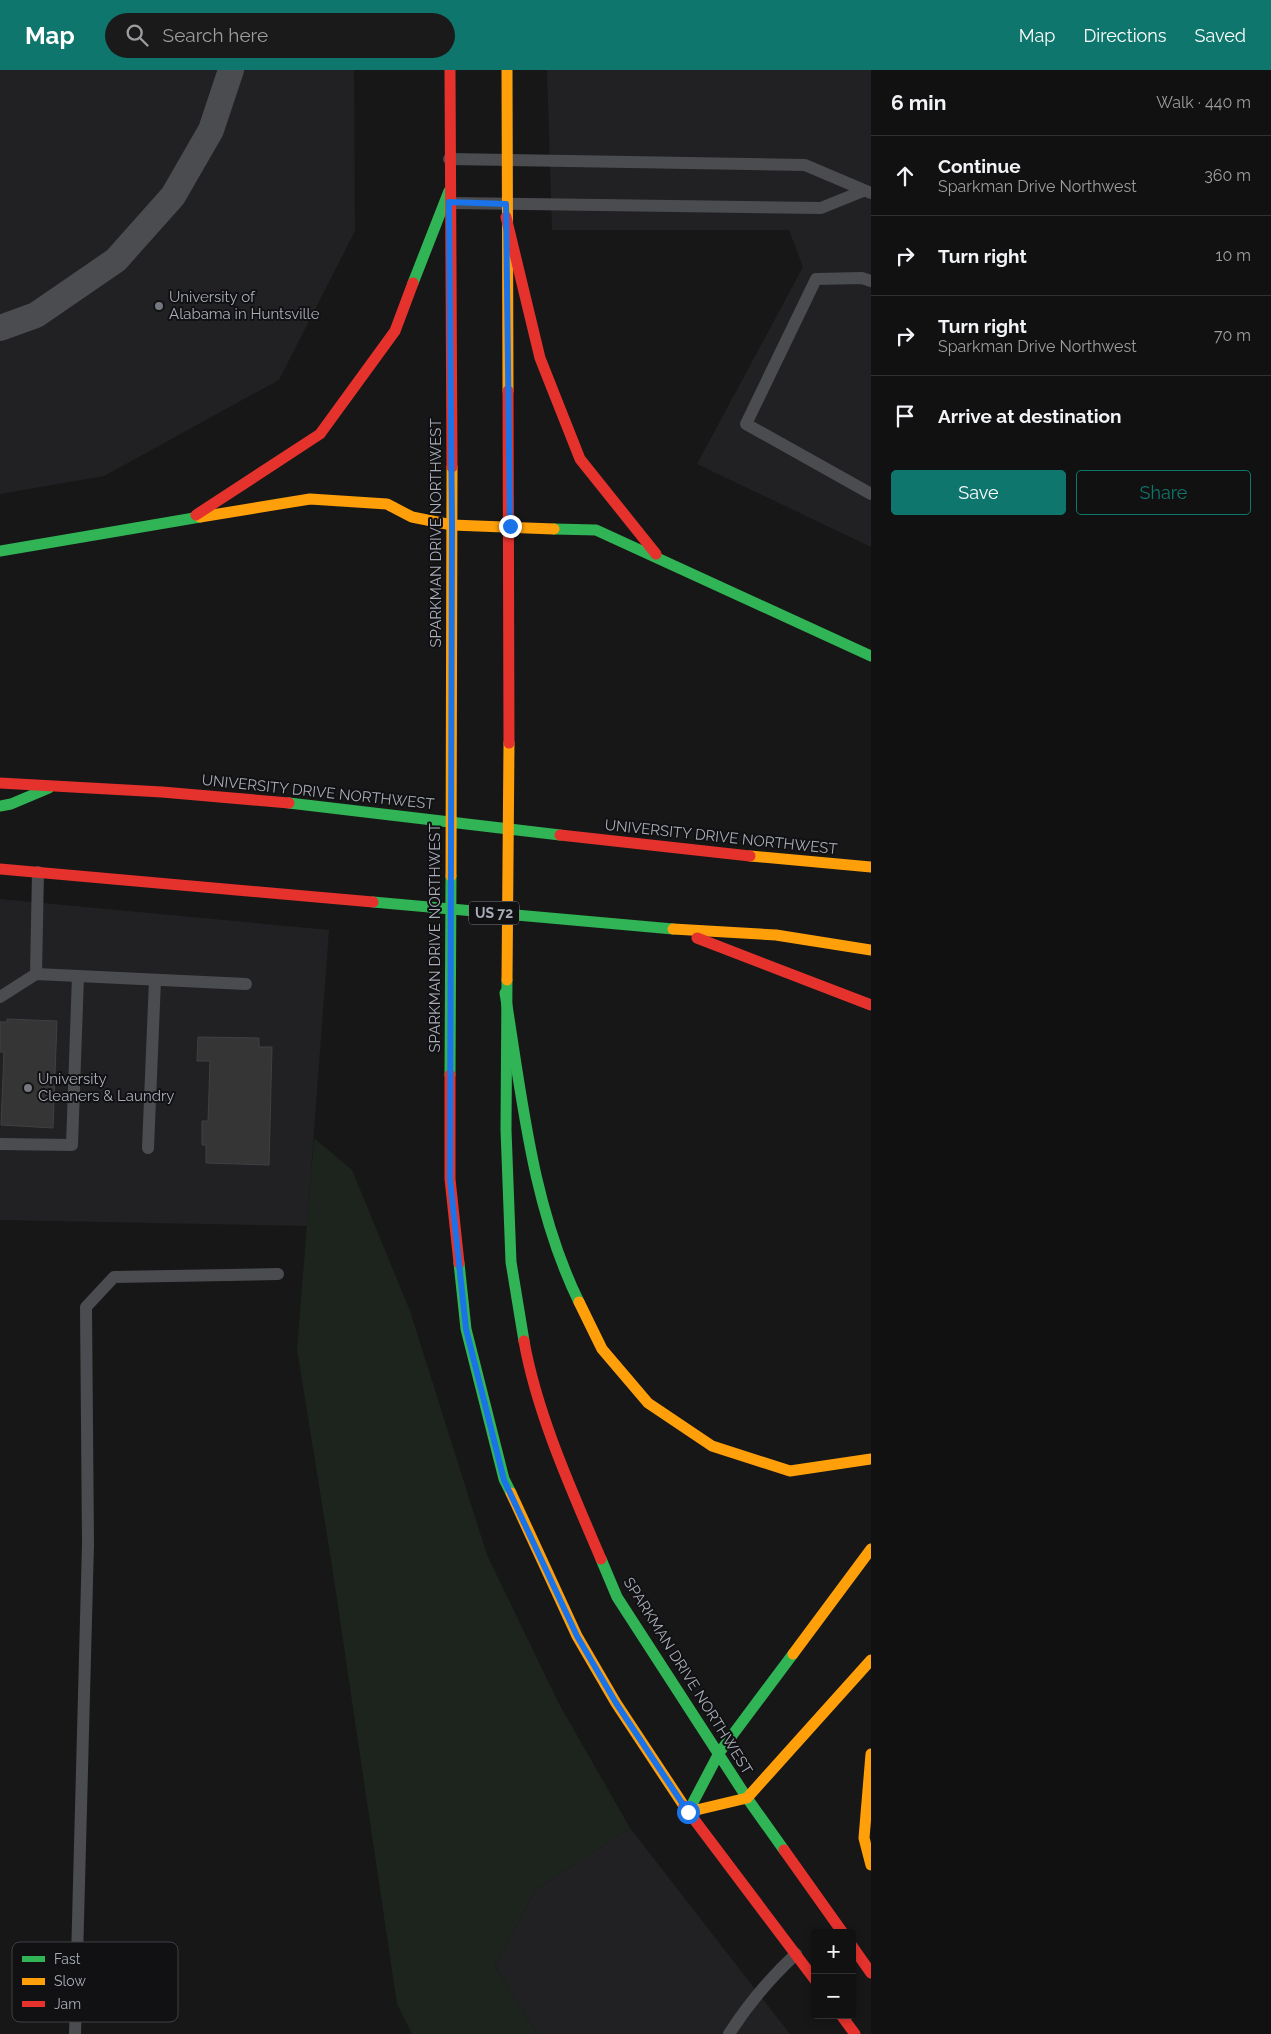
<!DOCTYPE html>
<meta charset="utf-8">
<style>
:root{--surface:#111;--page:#1a1a1a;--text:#f1f3f6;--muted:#9c9d9f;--line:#303131;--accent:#0f766e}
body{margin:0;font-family:Raleway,sans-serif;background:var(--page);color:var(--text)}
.controls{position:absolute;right:15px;bottom:15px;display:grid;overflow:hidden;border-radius:5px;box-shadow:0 2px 8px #0003}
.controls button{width:45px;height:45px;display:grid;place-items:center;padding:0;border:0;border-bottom:1px solid var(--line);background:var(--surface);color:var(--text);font:25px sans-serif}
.stop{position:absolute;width:15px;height:15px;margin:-11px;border:4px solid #1a73e8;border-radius:50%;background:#fff}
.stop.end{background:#1a73e8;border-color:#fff;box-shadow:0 1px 5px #0008}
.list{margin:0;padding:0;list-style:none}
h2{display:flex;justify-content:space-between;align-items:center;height:65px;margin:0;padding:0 20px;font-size:21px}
h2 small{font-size:16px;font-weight:400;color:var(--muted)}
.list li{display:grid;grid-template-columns:32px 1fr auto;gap:15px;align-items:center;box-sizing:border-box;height:80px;padding:0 20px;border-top:1px solid var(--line)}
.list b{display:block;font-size:19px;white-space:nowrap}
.list p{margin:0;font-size:16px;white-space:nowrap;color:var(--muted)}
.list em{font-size:16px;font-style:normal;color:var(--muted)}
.actions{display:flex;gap:10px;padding:15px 20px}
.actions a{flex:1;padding:11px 0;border:1px solid var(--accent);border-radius:5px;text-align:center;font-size:18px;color:var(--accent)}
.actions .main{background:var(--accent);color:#fff}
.icon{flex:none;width:28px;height:28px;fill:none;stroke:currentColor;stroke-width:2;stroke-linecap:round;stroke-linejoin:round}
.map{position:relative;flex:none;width:871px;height:1964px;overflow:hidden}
header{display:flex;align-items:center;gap:30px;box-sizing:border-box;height:70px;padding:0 25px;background:var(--accent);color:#fff}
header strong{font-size:24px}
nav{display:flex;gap:28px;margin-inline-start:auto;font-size:18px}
.search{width:350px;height:45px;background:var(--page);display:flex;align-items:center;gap:12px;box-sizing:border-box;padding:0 18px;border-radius:28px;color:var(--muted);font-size:19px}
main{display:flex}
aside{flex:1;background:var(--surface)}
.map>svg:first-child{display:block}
.built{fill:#212123}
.green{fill:#1d241e}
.building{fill:#353536;stroke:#3f4043}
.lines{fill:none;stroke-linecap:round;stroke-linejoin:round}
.lane{stroke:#4b4c50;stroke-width:12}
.street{stroke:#4b4c50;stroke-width:26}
.fast{stroke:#30b455;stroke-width:11}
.slow{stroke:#ff9f0a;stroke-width:11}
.jam{stroke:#e5322d;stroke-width:11}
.route{stroke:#1a73e8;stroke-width:6}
.poi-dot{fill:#757880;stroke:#111113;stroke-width:2}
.labels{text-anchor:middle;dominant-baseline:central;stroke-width:4;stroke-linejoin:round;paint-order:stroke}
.shield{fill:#111113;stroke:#7b7e86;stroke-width:1}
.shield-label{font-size:14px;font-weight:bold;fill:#a8adb8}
.poi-label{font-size:15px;fill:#a8adb8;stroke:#111113;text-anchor:start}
.street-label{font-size:15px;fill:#a8adb8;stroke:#111113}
.key{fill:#111113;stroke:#3e4045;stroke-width:1}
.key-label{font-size:14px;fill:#a8adb8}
</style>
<header>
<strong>Map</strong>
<div class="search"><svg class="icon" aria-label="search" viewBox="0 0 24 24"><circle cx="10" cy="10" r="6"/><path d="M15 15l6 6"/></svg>Search here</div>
<nav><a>Map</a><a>Directions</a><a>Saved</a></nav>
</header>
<main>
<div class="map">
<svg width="871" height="1964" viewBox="0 0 871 1964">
<rect width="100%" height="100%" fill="#171717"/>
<!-- built -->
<g class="built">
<path d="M 0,0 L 354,0 L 355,161 L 279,310 L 104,406 L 0,424 Z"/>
<path d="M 547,0 L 871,0 L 871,477 L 697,394 L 803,197 L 789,160 L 552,160 Z"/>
<path d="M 0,829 L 329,860 L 307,1156 L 0,1150 Z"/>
<path d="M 630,1758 L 790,1964 L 537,1964 L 495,1896 L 535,1820 Z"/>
</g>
<!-- green -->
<path class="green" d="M 314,1068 L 352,1100 L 410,1241 L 487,1485 L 559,1634 L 630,1758 L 535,1820 L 495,1896 L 537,1964 L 412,1964 L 397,1934 L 332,1496 L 297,1279 Z"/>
<!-- building -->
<g class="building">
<path d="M 7,949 L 57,951 L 53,1058 L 1,1055 L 4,982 L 0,982 L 0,952 L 7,952 Z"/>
<path d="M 198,967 L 259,968 L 259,977 L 272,977 L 269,1095 L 206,1093 L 206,1075 L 202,1075 L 202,1051 L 208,1051 L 210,991 L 197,991 Z"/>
</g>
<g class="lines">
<!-- lane -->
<g class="lane">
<path d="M 449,89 L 805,95 L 871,123"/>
<path d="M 449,133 L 821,138 L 863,121"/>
<path d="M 871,211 L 862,208 L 816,209 L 746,354 L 871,424"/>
<path d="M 36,904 L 38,802"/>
<path d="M 0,927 L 36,904 L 246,914"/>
<path d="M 0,1074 L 72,1075 L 78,906"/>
<path d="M 148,1078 L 155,910"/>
<path d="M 75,1964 L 88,1474 L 86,1237 L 114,1207 L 278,1204"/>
<path d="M 729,1964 C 748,1934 770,1908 796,1884"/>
</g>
<!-- street -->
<path class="street" d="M 0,258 L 36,245 L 116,190 L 173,126 L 211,60 L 231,0"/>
<!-- fast -->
<g class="fast">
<path d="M 413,213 L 449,121"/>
<path d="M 554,459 L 596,460 L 871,586"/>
<path d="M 0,481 L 200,447"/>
<path d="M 289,733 L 560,765"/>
<path d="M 0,736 L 11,734 L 49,718"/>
<path d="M 373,832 L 673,859"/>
<path d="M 507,910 L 506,1060 L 511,1192 L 524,1271"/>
<path d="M 505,923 C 522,1027 532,1136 579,1232"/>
<path d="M 450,1005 L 451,806"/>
<path d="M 459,1193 L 466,1259 L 504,1409 L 511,1423"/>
<path d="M 601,1489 L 617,1527 L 747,1728 L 784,1780"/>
<path d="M 688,1742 L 719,1683 L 793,1584"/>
</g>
<!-- slow -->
<g class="slow">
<path d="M 507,0 L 508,321"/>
<path d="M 200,447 L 310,429 L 387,434 L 412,447 L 452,455 L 554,459"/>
<path d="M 750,786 L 871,797"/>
<path d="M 451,806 L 452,397"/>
<path d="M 673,859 L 776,865 L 871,880"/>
<path d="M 507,910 L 509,673"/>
<path d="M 579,1232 L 602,1279 L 648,1333 L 712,1376 L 790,1401 L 871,1389"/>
<path d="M 511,1423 L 577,1566 L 616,1633 L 684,1736"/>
<path d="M 793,1584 L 871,1479"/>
<path d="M 871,1684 L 864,1768 L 871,1795"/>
<path d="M 688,1742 L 747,1728 L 871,1590"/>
</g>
<!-- jam -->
<g class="jam">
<path d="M 450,0 L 452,397"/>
<path d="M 506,147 L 540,288 L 580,389 L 656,484"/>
<path d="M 508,321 L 509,673"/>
<path d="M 196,445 L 320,364 L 395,261 L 413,213"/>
<path d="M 0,713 L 162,722 L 289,733"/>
<path d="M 560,765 L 750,786"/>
<path d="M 0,799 L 373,832"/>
<path d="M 697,868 L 871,935"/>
<path d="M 450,1005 L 450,1109 L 459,1193"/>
<path d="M 524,1271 C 537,1344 572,1421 601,1489"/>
<path d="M 684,1736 L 815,1910"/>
<path d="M 784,1780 L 843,1863"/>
<path d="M 852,1876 L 871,1903"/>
<path d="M 841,1945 L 855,1964"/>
</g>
</g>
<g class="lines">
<!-- route -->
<path class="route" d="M 510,456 L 506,134 L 449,132 L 452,455 L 450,1109 L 466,1259 L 504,1410 L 577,1566 L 616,1633 L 688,1742"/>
</g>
<!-- markers -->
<g class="poi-dot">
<circle cx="159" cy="236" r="5"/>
<circle cx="28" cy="1018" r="5"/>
</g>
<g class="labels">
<!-- shield labels -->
<rect class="shield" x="469" y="831.5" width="50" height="23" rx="4"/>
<g class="shield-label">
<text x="494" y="843">US 72</text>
</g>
<!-- poi labels -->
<g class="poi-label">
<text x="169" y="227">University of<tspan x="169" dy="17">Alabama in Huntsville</tspan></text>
<text x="38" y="1009">University<tspan x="38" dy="17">Cleaners &amp; Laundry</tspan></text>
</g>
<!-- street labels -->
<g class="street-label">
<text transform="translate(436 463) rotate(-90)">SPARKMAN DRIVE NORTHWEST</text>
<text transform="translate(318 722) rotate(6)">UNIVERSITY DRIVE NORTHWEST</text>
<text transform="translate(721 767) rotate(6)">UNIVERSITY DRIVE NORTHWEST</text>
<text transform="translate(435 868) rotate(-90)">SPARKMAN DRIVE NORTHWEST</text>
<text transform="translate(688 1606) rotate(58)">SPARKMAN DRIVE NORTHWEST</text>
</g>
</g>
<!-- legend -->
<rect x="12" y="1872" width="166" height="80" rx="8" class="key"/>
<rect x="22" y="1886" width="23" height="6" fill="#30b455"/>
<rect x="22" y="1908" width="23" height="7" fill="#ff9f0a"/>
<rect x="22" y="1931" width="23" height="6" fill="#e5322d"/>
<g class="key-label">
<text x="54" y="1894">Fast</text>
<text x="54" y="1916">Slow</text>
<text x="54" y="1939">Jam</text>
</g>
</svg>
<div class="controls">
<button>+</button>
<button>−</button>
</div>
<div class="stop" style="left:688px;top:1742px"></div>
<div class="stop end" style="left:510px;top:456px"></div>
</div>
<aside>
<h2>6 min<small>Walk · 440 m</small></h2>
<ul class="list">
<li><svg class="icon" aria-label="ahead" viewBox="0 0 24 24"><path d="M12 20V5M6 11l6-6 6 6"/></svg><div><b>Continue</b><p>Sparkman Drive Northwest</p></div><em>360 m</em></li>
<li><svg class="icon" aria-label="right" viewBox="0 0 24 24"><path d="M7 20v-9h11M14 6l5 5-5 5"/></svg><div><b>Turn right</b></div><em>10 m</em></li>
<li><svg class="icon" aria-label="right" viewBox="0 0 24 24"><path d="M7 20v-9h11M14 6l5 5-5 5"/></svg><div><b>Turn right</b><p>Sparkman Drive Northwest</p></div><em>70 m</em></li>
<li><svg class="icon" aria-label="arrive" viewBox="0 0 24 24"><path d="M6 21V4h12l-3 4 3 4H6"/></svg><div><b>Arrive at destination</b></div></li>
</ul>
<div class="actions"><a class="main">Save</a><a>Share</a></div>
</aside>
</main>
